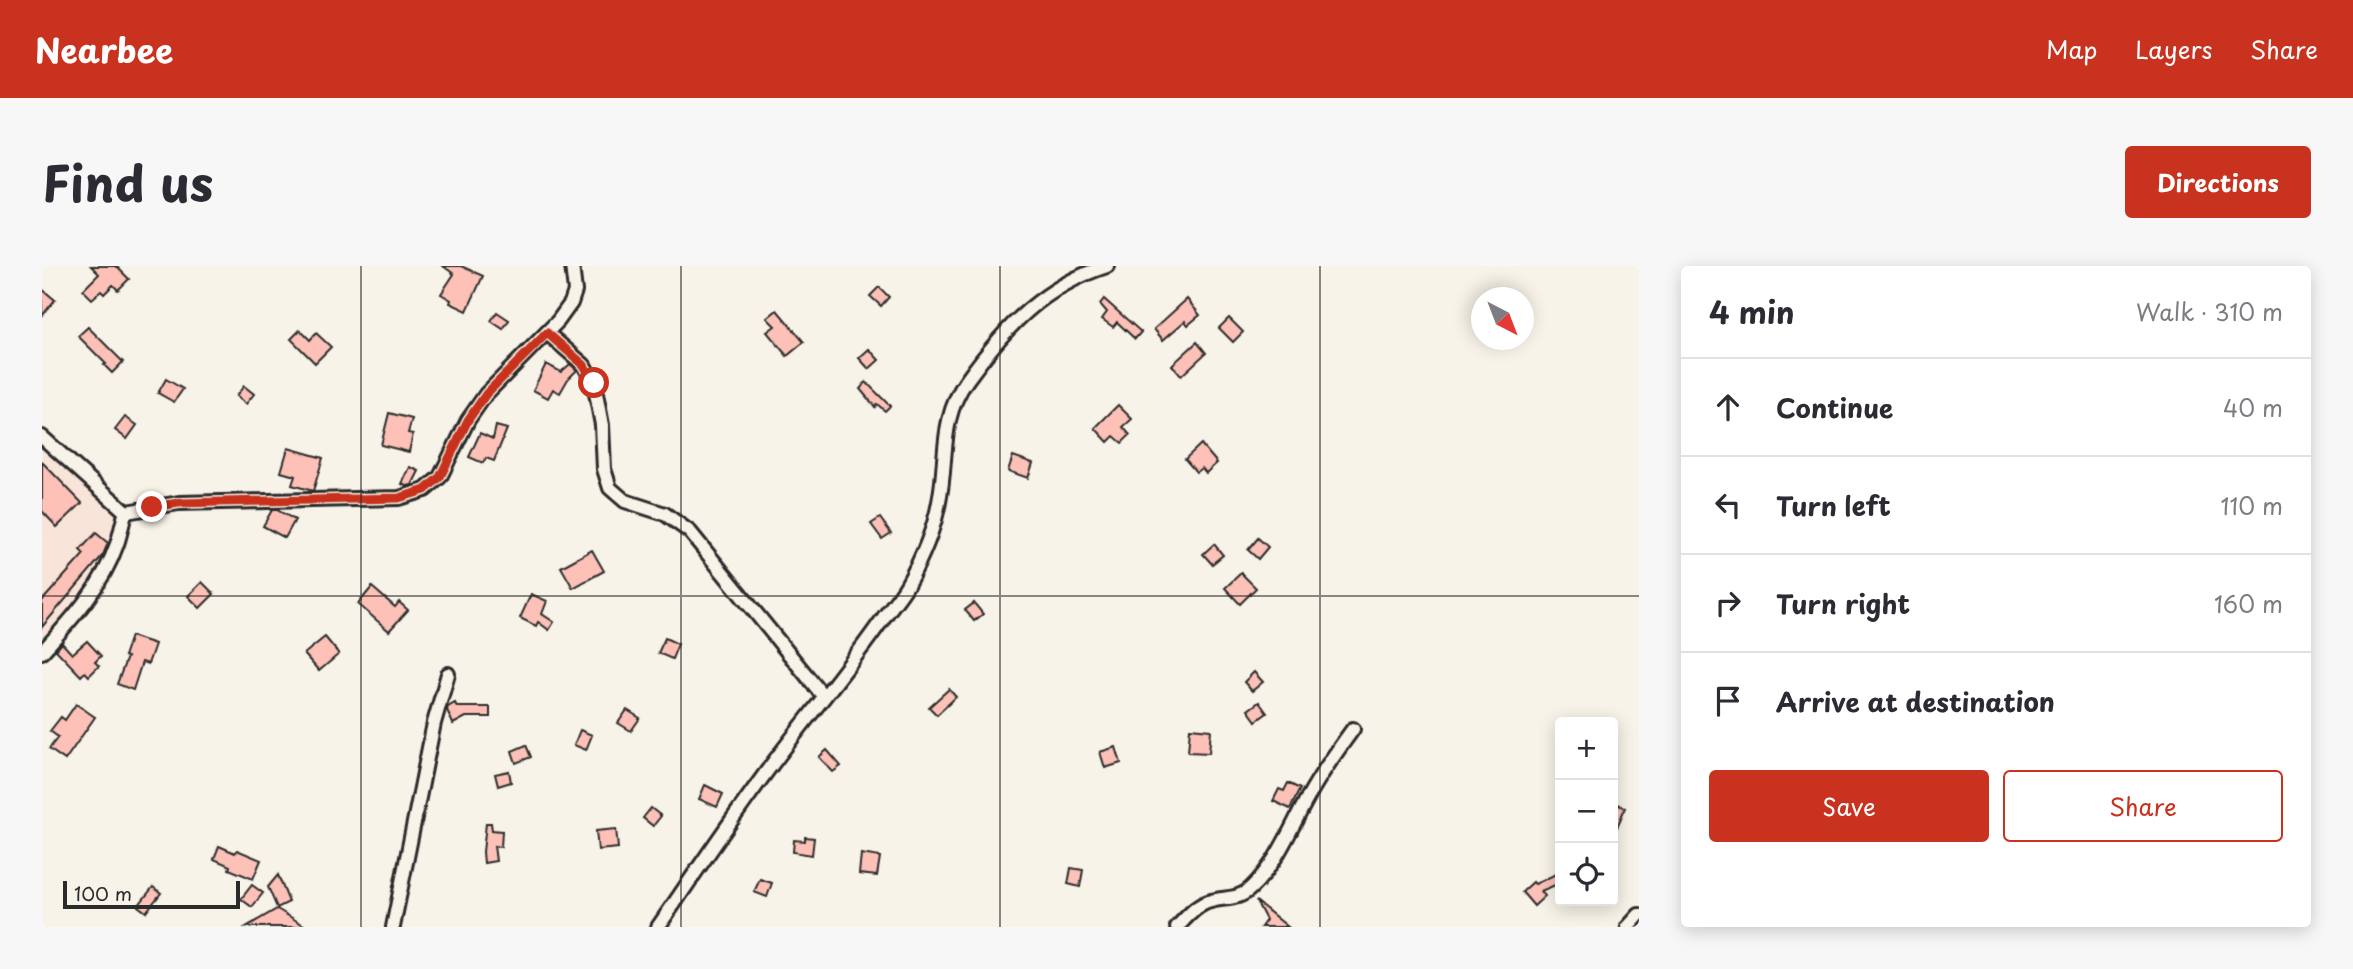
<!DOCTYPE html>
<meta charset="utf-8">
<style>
:root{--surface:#fff;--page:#f7f7f7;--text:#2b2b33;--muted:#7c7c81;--line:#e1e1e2;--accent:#c8321e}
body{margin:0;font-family:"Playpen Sans",sans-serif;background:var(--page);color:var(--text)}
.controls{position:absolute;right:21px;bottom:21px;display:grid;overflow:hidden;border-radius:7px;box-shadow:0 4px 18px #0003}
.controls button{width:63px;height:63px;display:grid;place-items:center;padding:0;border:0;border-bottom:2px solid var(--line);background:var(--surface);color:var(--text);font:35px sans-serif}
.compass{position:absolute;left:1429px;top:21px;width:63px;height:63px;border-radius:50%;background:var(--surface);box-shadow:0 4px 18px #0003;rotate:138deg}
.scale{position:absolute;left:21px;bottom:18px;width:177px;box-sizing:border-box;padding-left:7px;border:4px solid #2b2b2b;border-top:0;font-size:19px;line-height:24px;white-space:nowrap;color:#2b2b2b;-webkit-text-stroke:5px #f7f3e8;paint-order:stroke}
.stop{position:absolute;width:21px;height:21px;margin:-16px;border:5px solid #c8321e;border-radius:50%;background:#fff}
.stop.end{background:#c8321e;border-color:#fff;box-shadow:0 2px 7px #0008}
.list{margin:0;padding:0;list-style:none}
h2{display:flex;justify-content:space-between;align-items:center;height:91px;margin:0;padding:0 28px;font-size:30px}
h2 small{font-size:23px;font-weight:400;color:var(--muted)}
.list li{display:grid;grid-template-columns:46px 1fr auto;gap:21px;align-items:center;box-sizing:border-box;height:98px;padding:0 28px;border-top:2px solid var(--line)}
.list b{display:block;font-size:26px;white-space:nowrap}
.list em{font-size:23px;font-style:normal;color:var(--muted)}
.actions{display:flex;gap:14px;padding:21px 28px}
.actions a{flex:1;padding:16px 0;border:2px solid var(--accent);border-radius:7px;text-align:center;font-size:24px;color:var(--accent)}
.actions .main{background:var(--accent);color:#fff}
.icon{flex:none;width:38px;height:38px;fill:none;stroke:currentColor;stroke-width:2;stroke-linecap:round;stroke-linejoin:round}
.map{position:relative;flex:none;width:1597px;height:661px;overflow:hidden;border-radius:7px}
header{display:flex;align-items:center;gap:42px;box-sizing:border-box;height:98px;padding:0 35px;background:var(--accent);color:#fff}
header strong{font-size:33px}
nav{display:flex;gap:38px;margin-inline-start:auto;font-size:24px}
.intro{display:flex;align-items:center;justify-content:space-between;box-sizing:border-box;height:168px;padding:0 42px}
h1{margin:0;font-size:49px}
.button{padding:18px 32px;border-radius:7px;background:var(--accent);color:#fff;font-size:24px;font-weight:700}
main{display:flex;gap:42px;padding:0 42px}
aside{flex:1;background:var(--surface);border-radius:7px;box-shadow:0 4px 18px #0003}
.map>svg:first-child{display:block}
.built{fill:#f9e4d9}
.building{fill:#fdc1b7;stroke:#2b2b2b;stroke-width:2}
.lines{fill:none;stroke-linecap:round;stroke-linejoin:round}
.minor-casing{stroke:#2b2b2b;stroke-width:18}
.minor{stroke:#f7f3e8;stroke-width:12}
.route{stroke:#c8321e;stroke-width:9}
.grid{fill:none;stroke:#2b2b2b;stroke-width:2;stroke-opacity:0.55}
</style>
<header>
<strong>Nearbee</strong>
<nav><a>Map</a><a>Layers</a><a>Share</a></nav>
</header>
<div class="intro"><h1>Find us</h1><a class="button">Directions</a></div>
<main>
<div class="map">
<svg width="1597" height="661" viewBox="0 0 1597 661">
<rect width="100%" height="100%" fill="#f7f3e8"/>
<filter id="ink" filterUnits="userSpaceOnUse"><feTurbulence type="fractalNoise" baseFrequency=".0143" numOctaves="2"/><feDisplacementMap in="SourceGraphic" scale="14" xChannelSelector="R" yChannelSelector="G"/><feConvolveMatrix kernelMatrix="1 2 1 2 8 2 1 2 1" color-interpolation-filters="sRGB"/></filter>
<g filter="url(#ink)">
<!-- built -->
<path class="built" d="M 0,177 L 79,248 L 74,271 L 56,312 L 0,380 Z"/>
<!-- building -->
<g class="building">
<path d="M 49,0 L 74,0 L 87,13 L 76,24 L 71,19 L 62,28 L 59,25 L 50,33 L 41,24 L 57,8 Z"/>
<path d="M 401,0 L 419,0 L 441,10 L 425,45 L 408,37 L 409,34 L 399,28 L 412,8 Z"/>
<path d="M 837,21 L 847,31 L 839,40 L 828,30 Z"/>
<path d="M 0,23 L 13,34 L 0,50 Z"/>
<path d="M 1062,33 L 1099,66 L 1093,73 L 1075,56 L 1071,61 L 1060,53 L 1065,46 L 1058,38 Z"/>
<path d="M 1145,33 L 1158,49 L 1146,59 L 1143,55 L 1121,74 L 1112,63 Z"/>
<path d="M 735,44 L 762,76 L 745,90 L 725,66 L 733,60 L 725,52 Z"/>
<path d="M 455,46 L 467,54 L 461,63 L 449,55 Z"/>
<path d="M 1187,52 L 1201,66 L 1191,76 L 1177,62 Z"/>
<path d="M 46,61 L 81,96 L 70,107 L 62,99 L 64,98 L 36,70 Z"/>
<path d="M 258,64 L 268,74 L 274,67 L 289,81 L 273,97 L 249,73 Z"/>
<path d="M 1155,76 L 1164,87 L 1139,110 L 1130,99 Z"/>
<path d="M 827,83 L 837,94 L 827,103 L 817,92 Z"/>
<path d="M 504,98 L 519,106 L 528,98 L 535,104 L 526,113 L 518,127 L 511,123 L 506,132 L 491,124 Z"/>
<path d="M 124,113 L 141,123 L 132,136 L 116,127 Z"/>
<path d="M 824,116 L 848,140 L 843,145 L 835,138 L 833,141 L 818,123 Z"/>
<path d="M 202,120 L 212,128 L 204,138 L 194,130 Z"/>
<path d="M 1076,139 L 1090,153 L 1081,161 L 1088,169 L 1080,177 L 1072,170 L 1066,176 L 1053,162 Z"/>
<path d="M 347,147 L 370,153 L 366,167 L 371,168 L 367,186 L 339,179 Z"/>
<path d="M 83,151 L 95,159 L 85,173 L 73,164 Z"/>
<path d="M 454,160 L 465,163 L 452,195 L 444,192 L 441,197 L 427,191 L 438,167 L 451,173 Z"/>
<path d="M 1159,178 L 1175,197 L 1164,207 L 1160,202 L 1154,206 L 1143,193 Z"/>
<path d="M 246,182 L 281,192 L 271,225 L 250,219 L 253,210 L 239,206 Z"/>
<path d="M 971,190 L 991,197 L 986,212 L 966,205 Z"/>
<path d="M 0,196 L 40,237 L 15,261 L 0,245 Z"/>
<path d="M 368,201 L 377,205 L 370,219 L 365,220 L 360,218 Z"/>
<path d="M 230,244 L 235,244 L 253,254 L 243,272 L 221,260 Z"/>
<path d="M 838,252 L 849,267 L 840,273 L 829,258 Z"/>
<path d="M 54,267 L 66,277 L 61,289 L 0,361 L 0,335 L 42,288 L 38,284 Z"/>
<path d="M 1216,272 L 1226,281 L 1216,293 L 1206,284 Z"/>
<path d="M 1172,278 L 1181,289 L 1170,298 L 1161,288 Z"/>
<path d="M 550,284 L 562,305 L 531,322 L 519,301 Z"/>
<path d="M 1199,307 L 1214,322 L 1198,338 L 1183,322 Z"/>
<path d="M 160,316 L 172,328 L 158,342 L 146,330 Z"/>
<path d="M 330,321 L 353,341 L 357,336 L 366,344 L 347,365 L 316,338 Z"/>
<path d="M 489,328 L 505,335 L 500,348 L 512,356 L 507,364 L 496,356 L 494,360 L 478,352 Z"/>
<path d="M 932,337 L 941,348 L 932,355 L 923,344 Z"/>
<path d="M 89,370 L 113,378 L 106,398 L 100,396 L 91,424 L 75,418 L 85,391 L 82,390 Z"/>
<path d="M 283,371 L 297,388 L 277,405 L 262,388 Z"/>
<path d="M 623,372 L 636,378 L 630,393 L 616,387 Z"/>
<path d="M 45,375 L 59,390 L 53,396 L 57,400 L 47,410 L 43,406 L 39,410 L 14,384 L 20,377 L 30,388 Z"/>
<path d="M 1212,406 L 1221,416 L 1210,425 L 1202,416 Z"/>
<path d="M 907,423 L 914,431 L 895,449 L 887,441 Z"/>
<path d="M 1217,436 L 1225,447 L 1214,455 L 1206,444 Z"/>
<path d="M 413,437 L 415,441 L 448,441 L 448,451 L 424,451 L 411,458 L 405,444 L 406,441 Z"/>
<path d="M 34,438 L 53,451 L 23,494 L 7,483 L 16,471 L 8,465 L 19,451 L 23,454 Z"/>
<path d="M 585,444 L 598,452 L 589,465 L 576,457 Z"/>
<path d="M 1148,462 L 1169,464 L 1167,487 L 1146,486 Z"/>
<path d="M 538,464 L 550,469 L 544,484 L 532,479 Z"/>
<path d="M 484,479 L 489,491 L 474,497 L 470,485 Z"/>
<path d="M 1074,481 L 1079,497 L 1063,502 L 1058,486 Z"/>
<path d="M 785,484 L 799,500 L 791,506 L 777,491 Z"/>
<path d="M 467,505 L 469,516 L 456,520 L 453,508 Z"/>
<path d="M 1246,517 L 1258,523 L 1248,543 L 1231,535 L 1237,523 L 1242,525 Z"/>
<path d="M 663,519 L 681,528 L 675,541 L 657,533 Z"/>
<path d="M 1571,536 L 1583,542 L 1571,571 Z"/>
<path d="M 609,542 L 619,550 L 611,560 L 601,552 Z"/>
<path d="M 444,557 L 449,557 L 450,564 L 460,565 L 459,581 L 452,580 L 454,595 L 442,597 L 441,586 Z"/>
<path d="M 574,563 L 576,582 L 556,584 L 554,565 Z"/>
<path d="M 763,571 L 772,572 L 770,589 L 751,586 L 752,574 L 763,575 Z"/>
<path d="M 177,580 L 193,587 L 195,584 L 219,594 L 211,613 L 187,603 L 188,600 L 172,593 Z"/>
<path d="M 819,588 L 838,591 L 835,610 L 817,608 Z"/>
<path d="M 1029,602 L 1041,604 L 1038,621 L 1026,618 Z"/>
<path d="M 1518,606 L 1518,617 L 1499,625 L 1503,630 L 1492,640 L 1480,626 L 1491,616 L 1493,618 Z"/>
<path d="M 236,609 L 247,636 L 235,642 L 226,621 Z"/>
<path d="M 718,613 L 730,617 L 725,631 L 712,626 Z"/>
<path d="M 210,619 L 221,627 L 210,641 L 199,633 Z"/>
<path d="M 111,621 L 119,627 L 104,646 L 96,640 Z"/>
<path d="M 1214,635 L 1246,661 L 1219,661 L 1224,654 Z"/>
<path d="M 235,643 L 265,661 L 204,661 Z"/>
</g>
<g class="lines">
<defs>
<g id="minor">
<path d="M 505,67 L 542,99 L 552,117 L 560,159 L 562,203 L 568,222 L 583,235 L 623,248 L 648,266 L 782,431"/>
<path d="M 0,171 L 84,246 L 137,237 L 357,232 L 383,224 L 398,211 L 426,154 L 444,128 L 516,55 L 529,37 L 533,25 L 530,0"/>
<path d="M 0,386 C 30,353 60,321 75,278 C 79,267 80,256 84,246"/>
<path d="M 351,661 L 392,457 L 406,408"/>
<path d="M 616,661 C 658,600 699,538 744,480 C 776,438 810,397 840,354 C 848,342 858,331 865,319 C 879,294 892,264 897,236 C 906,192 897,153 925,114 C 963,61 1002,20 1065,0"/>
<path d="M 1135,661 C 1145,651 1155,638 1169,635 C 1184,631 1197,634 1209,622 C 1236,596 1248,563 1266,531 C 1279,507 1295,485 1311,463"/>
<path d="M 1586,661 L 1597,649"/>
</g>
</defs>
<!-- minor casing -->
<use href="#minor" class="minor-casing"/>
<!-- minor -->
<use href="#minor" class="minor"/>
</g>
</g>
<g class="lines" filter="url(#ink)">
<!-- route -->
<path class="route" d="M 110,241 L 137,237 L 357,232 L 383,224 L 398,211 L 426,154 L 444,128 L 505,67 L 542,99 L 552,117"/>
</g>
<!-- grid -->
<path class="grid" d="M 319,0 L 319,661M 639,0 L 639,661M 958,0 L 958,661M 1278,0 L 1278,661M 0,330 L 1597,330"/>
</svg>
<div class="controls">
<button>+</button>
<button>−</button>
<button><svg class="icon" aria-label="locate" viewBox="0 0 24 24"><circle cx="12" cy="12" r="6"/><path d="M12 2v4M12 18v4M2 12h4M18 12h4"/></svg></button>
</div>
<svg class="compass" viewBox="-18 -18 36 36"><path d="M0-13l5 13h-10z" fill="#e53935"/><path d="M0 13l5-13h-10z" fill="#7c7c81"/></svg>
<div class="scale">100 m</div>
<div class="stop" style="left:552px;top:117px"></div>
<div class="stop end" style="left:110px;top:241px"></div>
</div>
<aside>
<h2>4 min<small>Walk · 310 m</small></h2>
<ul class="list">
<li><svg class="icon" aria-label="ahead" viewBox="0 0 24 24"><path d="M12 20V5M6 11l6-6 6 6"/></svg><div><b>Continue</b></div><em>40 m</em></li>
<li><svg class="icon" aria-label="left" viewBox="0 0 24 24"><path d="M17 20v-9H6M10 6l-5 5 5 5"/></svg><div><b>Turn left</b></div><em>110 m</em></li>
<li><svg class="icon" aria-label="right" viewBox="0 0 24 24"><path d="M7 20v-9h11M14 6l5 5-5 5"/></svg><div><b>Turn right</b></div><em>160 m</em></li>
<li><svg class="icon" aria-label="arrive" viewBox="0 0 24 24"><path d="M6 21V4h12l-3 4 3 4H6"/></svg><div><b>Arrive at destination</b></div></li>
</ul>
<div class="actions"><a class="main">Save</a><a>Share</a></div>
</aside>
</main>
